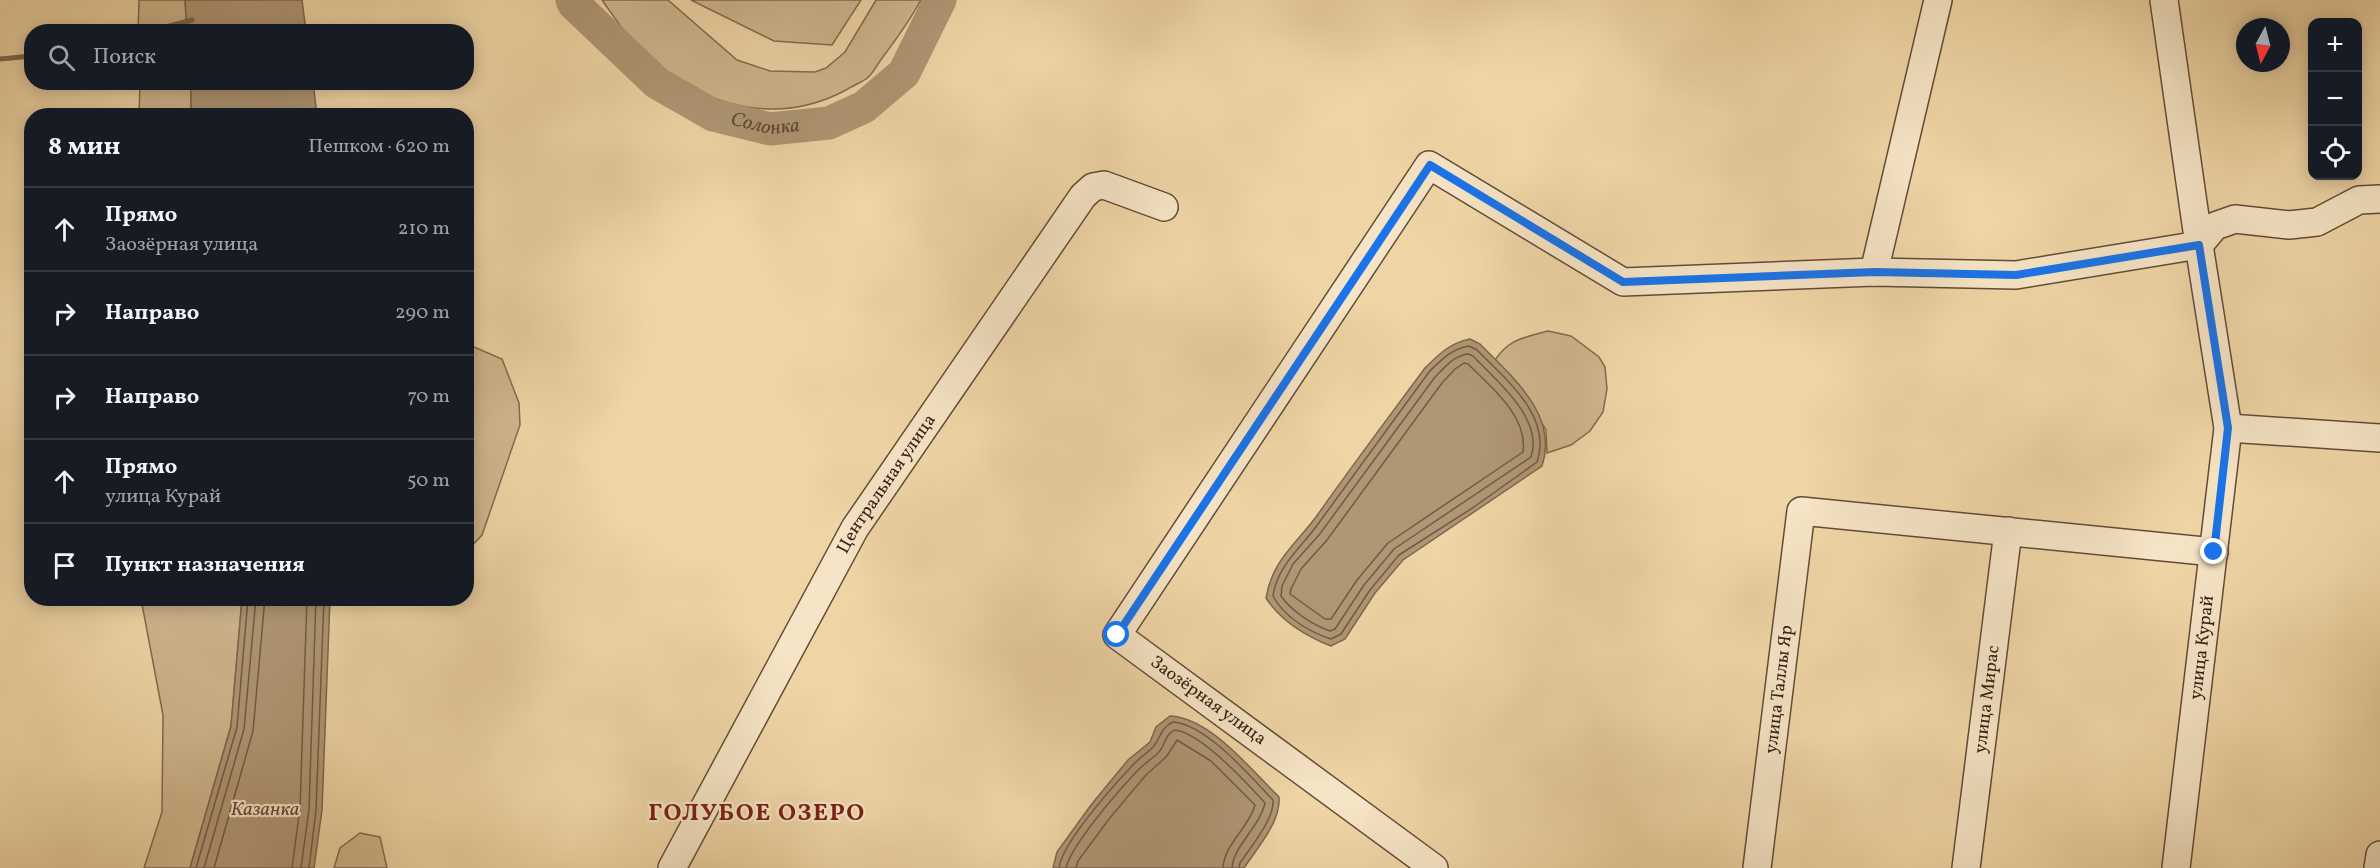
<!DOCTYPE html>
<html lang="ru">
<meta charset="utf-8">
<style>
:root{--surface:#171b24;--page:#20242c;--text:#f1f3f6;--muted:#9ea1a6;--line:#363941}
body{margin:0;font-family:Vollkorn,serif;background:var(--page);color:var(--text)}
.controls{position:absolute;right:18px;top:18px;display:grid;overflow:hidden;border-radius:12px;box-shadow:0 3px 15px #0003}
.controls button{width:54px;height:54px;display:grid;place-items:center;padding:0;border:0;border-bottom:2px solid var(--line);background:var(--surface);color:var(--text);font:30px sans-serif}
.compass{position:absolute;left:2236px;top:18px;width:54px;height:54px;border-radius:50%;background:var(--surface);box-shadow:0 3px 15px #0003;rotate:187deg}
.stop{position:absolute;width:18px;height:18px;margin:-14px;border:4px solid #1a73e8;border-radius:50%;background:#fff}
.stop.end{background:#1a73e8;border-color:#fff;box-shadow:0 2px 6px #0008}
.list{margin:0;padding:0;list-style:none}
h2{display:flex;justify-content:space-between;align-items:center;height:78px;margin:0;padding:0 24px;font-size:26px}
h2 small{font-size:20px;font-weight:400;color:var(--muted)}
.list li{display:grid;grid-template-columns:39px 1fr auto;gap:18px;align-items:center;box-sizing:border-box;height:84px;padding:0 24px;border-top:2px solid var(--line)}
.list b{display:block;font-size:22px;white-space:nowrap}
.list p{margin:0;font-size:20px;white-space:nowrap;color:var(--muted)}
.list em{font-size:20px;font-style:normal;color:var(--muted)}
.icon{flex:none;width:33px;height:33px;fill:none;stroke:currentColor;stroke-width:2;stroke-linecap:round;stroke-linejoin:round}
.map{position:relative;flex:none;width:2380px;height:868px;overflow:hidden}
.search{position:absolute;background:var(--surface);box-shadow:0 3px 15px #0003;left:24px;top:24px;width:450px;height:66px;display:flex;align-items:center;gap:15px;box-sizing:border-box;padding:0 21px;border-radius:24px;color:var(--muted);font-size:22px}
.panel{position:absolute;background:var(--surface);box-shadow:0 3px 15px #0003;left:24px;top:108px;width:450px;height:498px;border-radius:24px}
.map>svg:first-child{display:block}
.green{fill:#cfb68d;stroke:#826a50;stroke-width:1.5}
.water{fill:#af9674;stroke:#7e664d;stroke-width:1.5}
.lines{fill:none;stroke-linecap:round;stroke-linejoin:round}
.shore{stroke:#725a43;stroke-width:1.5}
.stream{stroke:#7e664d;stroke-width:5}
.river{stroke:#af9674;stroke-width:33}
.minor-casing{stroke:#634b37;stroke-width:30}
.minor{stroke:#f5e4c5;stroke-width:27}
.route{stroke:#1a73e8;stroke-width:8}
.labels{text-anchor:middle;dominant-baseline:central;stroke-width:4.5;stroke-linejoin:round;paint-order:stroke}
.street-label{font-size:18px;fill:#341d12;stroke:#f5e4c5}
.water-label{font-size:20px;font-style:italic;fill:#5f4734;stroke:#f5e4c5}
.district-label{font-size:24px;font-weight:bold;letter-spacing:1.5px;fill:#7a1f14;stroke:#f5e4c5}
</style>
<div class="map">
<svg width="2380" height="868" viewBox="0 0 2380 868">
<rect width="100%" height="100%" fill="#efd5a6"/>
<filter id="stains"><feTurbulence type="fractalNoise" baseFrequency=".00333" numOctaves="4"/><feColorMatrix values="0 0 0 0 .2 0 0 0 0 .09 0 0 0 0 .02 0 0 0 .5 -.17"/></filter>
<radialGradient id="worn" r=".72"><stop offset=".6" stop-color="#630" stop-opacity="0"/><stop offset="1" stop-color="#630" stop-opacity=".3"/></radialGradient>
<!-- green -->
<g class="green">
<path d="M 139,0 L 185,0 L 187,31 L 138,32 Z"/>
<path d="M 602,0 L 668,0 L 737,60 L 770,71 L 815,72 L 826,68 L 845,52 L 876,0 L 921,0 C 909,22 895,41 880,61 C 876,67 872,75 866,79 C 860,83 852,86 846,90 C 779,126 708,108 651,60 C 631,43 617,21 602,0 Z"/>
<path d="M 691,0 L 861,0 L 832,45 L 774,41 Z"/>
<path d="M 140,83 L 191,83 L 191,115 L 139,116 Z"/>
<path d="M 1548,331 L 1571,336 L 1599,357 L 1605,367 L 1607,389 L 1603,412 L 1590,431 L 1571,445 L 1547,453 L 1546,430 L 1519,385 L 1495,360 C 1510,338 1524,338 1548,331 Z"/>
<path d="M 467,344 L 502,359 L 519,403 L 520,425 L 482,535 L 467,551 Z"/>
<path d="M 141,599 L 242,599 L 231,726 L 190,868 L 144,868 L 162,812 L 163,715 Z"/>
<path d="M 360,833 L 380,837 L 387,868 L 334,868 L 340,848 Z"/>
</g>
<!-- water -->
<g class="water">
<path d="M 185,0 L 302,0 L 306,31 L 187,31 Z"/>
<path d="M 191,83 L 313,83 L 317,115 L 191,115 Z"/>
<path d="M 1470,339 L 1480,344 C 1512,377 1559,415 1542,466 L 1403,560 L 1375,593 L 1345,639 L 1331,646 C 1306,636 1281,621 1266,598 C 1272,561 1295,545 1316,517 C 1351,467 1388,418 1425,368 C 1439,354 1450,343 1470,339 Z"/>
<path d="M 242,599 L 330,599 L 322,810 L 314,868 L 190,868 L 231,726 Z"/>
<path d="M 1170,716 C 1211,718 1251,770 1279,797 C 1281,822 1257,848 1244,868 L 1053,868 L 1057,852 L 1091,805 L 1128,760 L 1150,742 L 1156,727 Z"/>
</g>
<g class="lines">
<!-- shore -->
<g class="shore">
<path d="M 1469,346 L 1477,350 C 1505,379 1553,416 1537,462 L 1474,507 L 1399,555 L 1370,590 L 1341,634 L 1331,639 C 1309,632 1284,617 1273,596 C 1277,566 1301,548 1318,524 C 1355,473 1392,422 1429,372 C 1441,360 1451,349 1469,346 Z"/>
<path d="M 1468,354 L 1473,356 C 1496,380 1544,419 1531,457 L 1394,549 L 1364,585 L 1335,629 L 1330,631 C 1313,625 1291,611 1281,596 L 1282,586 L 1293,564 L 1319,535 L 1435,377 C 1445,367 1453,356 1468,354 Z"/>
<path d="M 1464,363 L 1468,364 C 1491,387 1528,416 1523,452 L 1388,543 L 1357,580 L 1331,619 L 1325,619 L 1290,594 L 1291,589 L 1301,569 L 1327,540 L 1442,383 L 1455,369 Z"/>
<path d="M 196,868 L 237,727 L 248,598"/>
<path d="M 204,868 L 244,729 L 256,598"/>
<path d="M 214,868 L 253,731 L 265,598"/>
<path d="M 292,868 L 300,808 L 307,598"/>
<path d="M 301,868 L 309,809 L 316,598"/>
<path d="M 309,868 L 316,810 L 324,598"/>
<path d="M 1059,868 C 1062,843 1113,786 1132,766 C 1138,759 1146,754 1153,747 C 1161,738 1160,728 1173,722 C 1206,724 1251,777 1273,800 C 1275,818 1250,848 1240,863 L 1239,868"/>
<path d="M 1066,868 C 1071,845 1120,789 1138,770 C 1144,764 1152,759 1159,752 C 1165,745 1165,734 1175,730 C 1201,733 1247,783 1265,803 C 1260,826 1233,847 1232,868"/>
<path d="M 1076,868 L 1078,861 L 1109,819 L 1145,776 L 1167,756 L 1177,740 L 1211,761 L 1255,805 C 1249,828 1224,844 1223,868"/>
</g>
<!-- stream -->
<g class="stream">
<path d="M 147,32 L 192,20"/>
<path d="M 0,59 L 32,56"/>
</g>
<!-- river -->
<path class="river" id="s1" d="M 572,0 L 574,4 L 657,83 L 713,115 L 770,129 L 829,123 L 864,107 L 904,73 L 940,0"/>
<defs>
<g id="minor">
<path d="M 1874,272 L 1938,0"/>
<path d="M 2228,428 L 2380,438"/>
<path id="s2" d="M 672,868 L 855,528 L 1083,196 L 1093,187 L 1104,185 L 1164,207"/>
<path d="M 1434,868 L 1117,635 L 1429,165 L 1623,282 L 1874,272 L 2016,275 L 2199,245 L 2164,0"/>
<path id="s3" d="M 1757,868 L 1801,511 L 2214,552"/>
<path id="s4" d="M 1966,868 L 2008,531"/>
<path id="s5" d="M 2176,868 L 2228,428 L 2199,245 L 2215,226 L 2235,219 L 2289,225 L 2317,222 L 2359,200 L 2380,199"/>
<path d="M 2378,868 L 2380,855"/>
</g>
</defs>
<!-- minor casing -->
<use href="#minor" class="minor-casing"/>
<!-- minor -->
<use href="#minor" class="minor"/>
</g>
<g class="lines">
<!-- route -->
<path class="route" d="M 1117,635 L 1430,165 L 1623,282 L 1875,272 L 2016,275 L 2199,245 L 2228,428 L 2214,552"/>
</g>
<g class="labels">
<!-- street labels -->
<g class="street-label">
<text stroke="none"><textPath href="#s2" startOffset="440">Центральная улица</textPath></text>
<text stroke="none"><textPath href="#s5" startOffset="222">улица Курай</textPath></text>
<text stroke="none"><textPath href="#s3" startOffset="180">улица Таллы Яр</textPath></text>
<text stroke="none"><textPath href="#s4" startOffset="170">улица Мирас</textPath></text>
<text transform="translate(1208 701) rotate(36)">Заозёрная улица</text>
</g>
<!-- water labels -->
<g class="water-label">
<text stroke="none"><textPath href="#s1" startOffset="237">Солонка</textPath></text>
<text x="265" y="810">Казанка</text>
</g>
<!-- district labels -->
<g class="district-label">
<text x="757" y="814">ГОЛУБОЕ ОЗЕРО</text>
</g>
</g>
<rect width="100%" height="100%" filter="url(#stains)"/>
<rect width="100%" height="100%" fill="url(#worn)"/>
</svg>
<div class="controls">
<button>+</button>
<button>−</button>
<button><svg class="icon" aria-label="locate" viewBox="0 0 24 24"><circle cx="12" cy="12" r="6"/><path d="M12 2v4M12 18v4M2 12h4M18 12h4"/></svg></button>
</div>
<svg class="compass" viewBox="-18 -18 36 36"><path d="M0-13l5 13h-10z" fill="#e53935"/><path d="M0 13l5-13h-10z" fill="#9ea1a6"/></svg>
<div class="stop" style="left:1117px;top:635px"></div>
<div class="stop end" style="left:2214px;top:552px"></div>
<div class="search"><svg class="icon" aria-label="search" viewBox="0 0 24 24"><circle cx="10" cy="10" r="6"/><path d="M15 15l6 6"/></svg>Поиск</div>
<section class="panel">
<h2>8 мин<small>Пешком · 620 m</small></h2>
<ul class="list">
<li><svg class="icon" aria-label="ahead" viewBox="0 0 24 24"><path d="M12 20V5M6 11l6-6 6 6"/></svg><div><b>Прямо</b><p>Заозёрная улица</p></div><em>210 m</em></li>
<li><svg class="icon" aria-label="right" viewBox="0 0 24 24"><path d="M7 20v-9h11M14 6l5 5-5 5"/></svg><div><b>Направо</b></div><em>290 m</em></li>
<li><svg class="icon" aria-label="right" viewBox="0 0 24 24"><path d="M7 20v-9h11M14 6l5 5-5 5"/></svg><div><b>Направо</b></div><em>70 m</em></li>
<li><svg class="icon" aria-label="ahead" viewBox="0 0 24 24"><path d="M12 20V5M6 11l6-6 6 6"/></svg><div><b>Прямо</b><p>улица Курай</p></div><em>50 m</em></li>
<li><svg class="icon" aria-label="arrive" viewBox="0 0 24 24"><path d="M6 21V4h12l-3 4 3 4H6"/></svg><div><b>Пункт назначения</b></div></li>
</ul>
</section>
</div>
